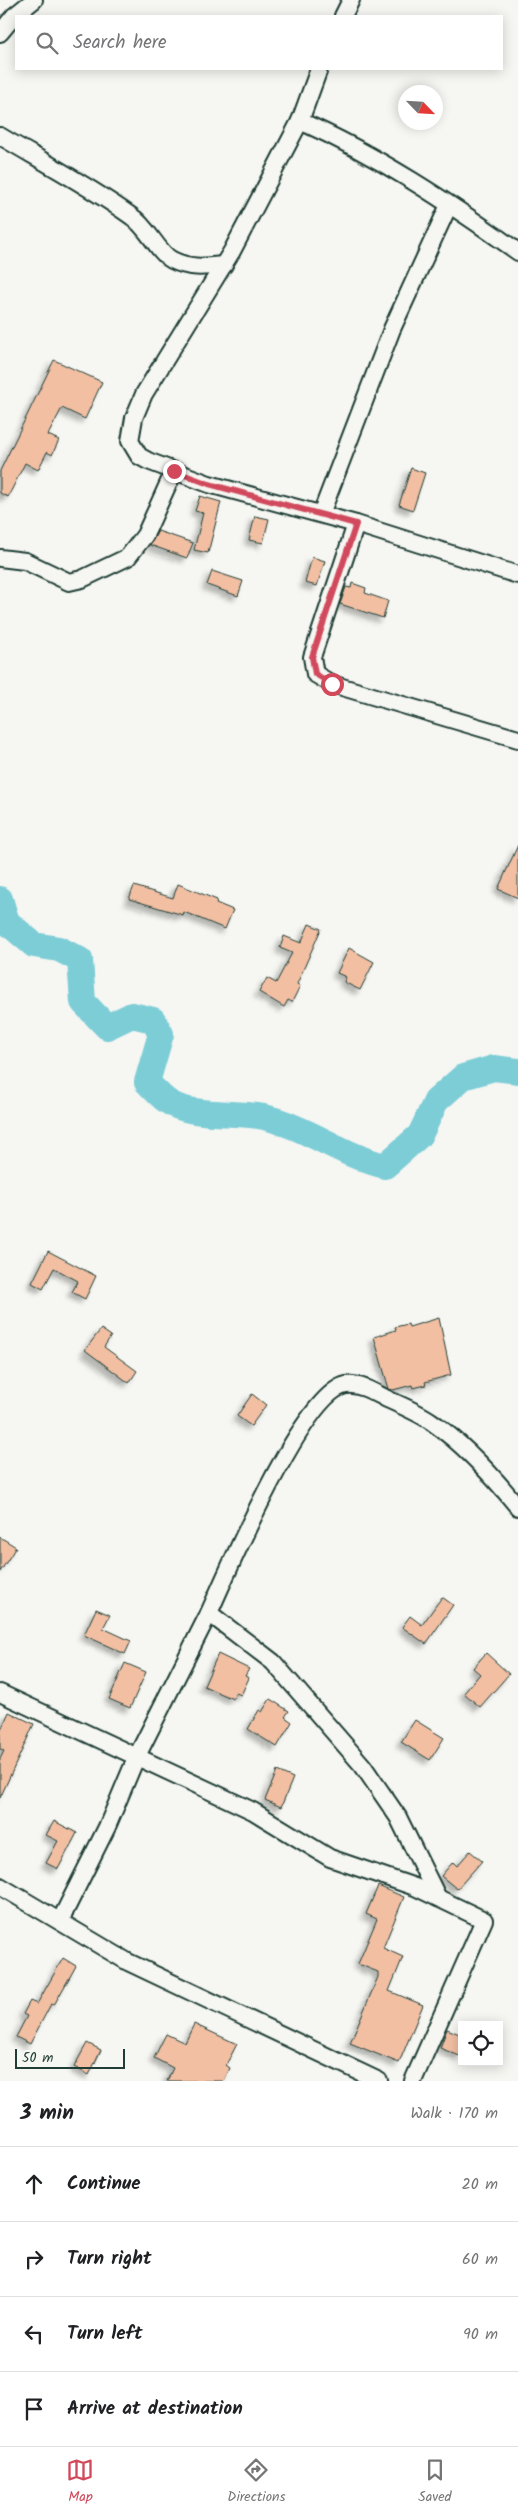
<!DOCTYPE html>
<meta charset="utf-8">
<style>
:root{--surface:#fff;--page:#f2f2f2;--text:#202124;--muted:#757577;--line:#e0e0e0;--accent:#d1495b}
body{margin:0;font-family:Kalam,sans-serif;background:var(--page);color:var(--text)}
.controls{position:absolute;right:15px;bottom:15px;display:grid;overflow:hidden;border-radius:0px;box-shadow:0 2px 12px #0003}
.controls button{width:45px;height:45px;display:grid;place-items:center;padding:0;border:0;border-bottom:1px solid var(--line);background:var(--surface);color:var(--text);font:25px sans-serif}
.compass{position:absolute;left:398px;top:85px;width:45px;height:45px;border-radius:50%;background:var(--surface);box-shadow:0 2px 12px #0003;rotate:115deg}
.scale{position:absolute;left:15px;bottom:12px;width:110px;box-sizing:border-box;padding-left:5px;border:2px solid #1f3d34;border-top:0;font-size:14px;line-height:18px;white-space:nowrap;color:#1f3d34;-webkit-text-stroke:4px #f6f6f2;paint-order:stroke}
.stop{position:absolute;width:15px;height:15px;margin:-11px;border:4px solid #d1495b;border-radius:50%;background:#fff}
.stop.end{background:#d1495b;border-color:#fff;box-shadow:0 1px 5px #0008}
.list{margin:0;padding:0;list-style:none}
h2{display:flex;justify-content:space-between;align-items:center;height:65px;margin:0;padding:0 20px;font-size:21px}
h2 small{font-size:16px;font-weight:400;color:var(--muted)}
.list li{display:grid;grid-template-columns:32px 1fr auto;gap:15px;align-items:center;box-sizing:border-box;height:75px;padding:0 20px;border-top:1px solid var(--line)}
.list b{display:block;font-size:19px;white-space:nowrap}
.list em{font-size:16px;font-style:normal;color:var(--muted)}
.icon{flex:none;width:28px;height:28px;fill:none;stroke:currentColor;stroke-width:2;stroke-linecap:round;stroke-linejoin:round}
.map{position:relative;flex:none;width:518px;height:2081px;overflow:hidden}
.search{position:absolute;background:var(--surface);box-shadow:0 2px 12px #0003;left:15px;right:15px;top:15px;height:55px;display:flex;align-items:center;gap:12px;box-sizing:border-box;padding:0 18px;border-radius:0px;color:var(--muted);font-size:19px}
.sheet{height:365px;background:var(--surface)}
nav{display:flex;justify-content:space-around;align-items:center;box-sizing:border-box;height:70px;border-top:1px solid var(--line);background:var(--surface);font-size:14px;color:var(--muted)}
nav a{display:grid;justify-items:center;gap:2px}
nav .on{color:var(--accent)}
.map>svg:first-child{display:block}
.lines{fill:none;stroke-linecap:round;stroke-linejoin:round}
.river{stroke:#7dcdd7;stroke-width:26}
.building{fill:#f2bfa3;stroke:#1f3d34;filter:url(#shadow)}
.minor-casing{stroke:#1f3d34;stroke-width:20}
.minor{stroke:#f6f6f2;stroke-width:16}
.route{stroke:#d1495b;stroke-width:6}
</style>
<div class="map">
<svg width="518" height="2081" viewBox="0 0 518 2081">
<defs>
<filter id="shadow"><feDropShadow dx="-4.5" dy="4.5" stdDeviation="2.5" flood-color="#0004"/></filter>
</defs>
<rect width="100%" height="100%" fill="#f6f6f2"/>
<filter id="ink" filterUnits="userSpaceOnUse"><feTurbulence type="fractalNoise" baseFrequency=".02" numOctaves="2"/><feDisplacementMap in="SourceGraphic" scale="10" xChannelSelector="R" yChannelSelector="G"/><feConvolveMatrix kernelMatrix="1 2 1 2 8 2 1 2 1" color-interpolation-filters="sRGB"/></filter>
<g filter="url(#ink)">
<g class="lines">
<!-- river -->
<path class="river" d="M 0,899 L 7,922 L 34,945 L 59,949 L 80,960 L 83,1002 L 107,1027 L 132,1015 L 153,1020 L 161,1034 L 147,1082 C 153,1088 160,1096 167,1101 C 190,1118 237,1111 264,1117 C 307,1127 343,1156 385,1166 L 420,1135 L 436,1101 L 463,1077 L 494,1068 L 518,1071"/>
</g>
<!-- building -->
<g class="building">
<path d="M 54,360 L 102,382 L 85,419 L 62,408 L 48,435 L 59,440 L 52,455 L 47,452 L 38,470 L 25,463 L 8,497 L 0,493 L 0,471 Z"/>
<path d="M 411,468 L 425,473 L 413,510 L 399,505 Z"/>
<path d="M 200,496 L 221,502 L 208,553 L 194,550 L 203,513 L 195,511 Z"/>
<path d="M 255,516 L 269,519 L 263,543 L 249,540 Z"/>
<path d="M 158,531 L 193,543 L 187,558 L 150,545 Z"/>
<path d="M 312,557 L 325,561 L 317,586 L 305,583 Z"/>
<path d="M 212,571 L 243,581 L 238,596 L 207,585 Z"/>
<path d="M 352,583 L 366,588 L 365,593 L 388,601 L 383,618 L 340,604 L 346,587 L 351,588 Z"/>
<path d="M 518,845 L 518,898 L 498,889 Z"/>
<path d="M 178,884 L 217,900 L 216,903 L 233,910 L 225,929 L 184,912 L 183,915 L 129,899 L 134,886 L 173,898 Z"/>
<path d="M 309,924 L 321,929 L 297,984 L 300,986 L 292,1002 L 288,1000 L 284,1007 L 259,992 L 267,978 L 276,983 L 292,953 L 280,948 L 284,936 L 301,943 Z"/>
<path d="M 349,948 L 374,962 L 360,990 L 344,982 L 346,977 L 337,973 Z"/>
<path d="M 48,1251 L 96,1276 L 85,1299 L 72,1292 L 78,1281 L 54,1268 L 43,1289 L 32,1283 Z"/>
<path d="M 439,1318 L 451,1375 L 425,1382 L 426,1385 L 413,1388 L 412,1385 L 393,1390 L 389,1389 L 374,1337 L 396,1330 L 395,1327 L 408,1324 L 409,1327 Z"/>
<path d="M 101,1329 L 111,1336 L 104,1347 L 137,1371 L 129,1383 L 85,1350 Z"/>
<path d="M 252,1394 L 266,1405 L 251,1426 L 237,1416 Z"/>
<path d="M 0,1537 L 16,1547 L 0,1572 Z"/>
<path d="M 442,1597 L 453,1605 L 426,1644 L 402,1627 L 410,1616 L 422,1625 Z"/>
<path d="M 96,1609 L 110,1615 L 103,1628 L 131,1641 L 125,1654 L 84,1635 Z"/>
<path d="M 486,1653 L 509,1674 L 480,1707 L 464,1693 L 480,1674 L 473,1668 Z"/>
<path d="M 218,1654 L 249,1669 L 245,1676 L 249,1678 L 241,1695 L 236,1693 L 233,1699 L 204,1686 Z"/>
<path d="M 125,1663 L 146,1672 L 130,1708 L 109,1699 Z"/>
<path d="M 270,1699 L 289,1711 L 285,1717 L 292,1722 L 277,1747 L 248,1729 L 259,1710 L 262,1712 Z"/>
<path d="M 9,1712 L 34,1724 L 0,1798 L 0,1759 L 4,1751 L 0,1749 L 0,1732 Z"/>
<path d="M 415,1720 L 444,1738 L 430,1760 L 401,1742 Z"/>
<path d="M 277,1771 L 293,1778 L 281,1807 L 265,1800 Z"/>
<path d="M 54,1821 L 77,1833 L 58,1869 L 46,1863 L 58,1841 L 46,1835 Z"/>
<path d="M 470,1851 L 482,1861 L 457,1889 L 441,1876 L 453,1862 L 457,1866 Z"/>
<path d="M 378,1886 L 404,1897 L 383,1948 L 403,1957 L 389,1991 L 423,2005 L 399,2063 L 350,2043 L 378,1977 L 378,1972 L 358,1964 L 377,1919 L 366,1914 Z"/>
<path d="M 63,1958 L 76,1966 L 54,2005 L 51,2004 L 30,2044 L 16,2037 L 27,2016 L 23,2014 L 30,2001 L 37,2004 Z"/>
<path d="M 194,2024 L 237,2044 L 226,2065 L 230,2068 L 224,2081 L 167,2081 L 173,2068 L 154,2058 L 166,2034 L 185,2043 Z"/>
<path d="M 447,2029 L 462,2035 L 462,2057 L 440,2048 Z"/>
<path d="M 87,2043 L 101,2050 L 89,2075 L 74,2067 Z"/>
</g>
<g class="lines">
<defs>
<g id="minor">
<path d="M 343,16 L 351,0"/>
<path d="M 0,33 L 14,16 L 34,0"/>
<path d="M 319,69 L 300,121 C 377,155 450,203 518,252"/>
<path d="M 300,121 L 232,251 L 144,394 L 134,418 L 130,441 L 139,456 L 148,461 L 209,484 L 356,524 L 518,575"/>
<path d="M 0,136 C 44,162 89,186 131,216 C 148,227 158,253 172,260 C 190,269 204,267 224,265"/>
<path d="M 321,514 L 392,329 L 449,205"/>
<path d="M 356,524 L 312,657 L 315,674 L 332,684 L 518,739"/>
<path d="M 0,558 L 25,561 L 69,582 L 82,579 L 128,557 L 145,535 L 174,471"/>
<path d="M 0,1693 L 253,1811 L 330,1858 L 415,1887 L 484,1920 L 413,2081"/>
<path d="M 0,1886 L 128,1962 L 379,2081"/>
<path d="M 438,1898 L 398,1817 L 363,1766 L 273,1662 L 209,1613 C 228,1571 303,1393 346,1385 C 359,1383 374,1392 385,1398 C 400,1405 418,1412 432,1422 C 465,1445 493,1476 518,1507"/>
<path d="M 60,1921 L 107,1827 L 136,1758 L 209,1613"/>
</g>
</defs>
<!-- minor casing -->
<use href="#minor" class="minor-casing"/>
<!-- minor -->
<use href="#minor" class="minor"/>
</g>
</g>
<g class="lines" filter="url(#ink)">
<!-- route -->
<path class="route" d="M 174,471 L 209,484 L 356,524 L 312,657 L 315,674 L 332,684"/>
</g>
</svg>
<div class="controls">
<button><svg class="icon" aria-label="locate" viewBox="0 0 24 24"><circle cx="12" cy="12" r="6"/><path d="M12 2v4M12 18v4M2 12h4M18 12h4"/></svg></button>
</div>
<svg class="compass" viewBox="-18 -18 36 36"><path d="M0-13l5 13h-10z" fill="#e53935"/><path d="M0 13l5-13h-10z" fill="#757577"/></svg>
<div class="scale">50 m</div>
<div class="stop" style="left:332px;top:684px"></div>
<div class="stop end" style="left:174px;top:471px"></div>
<div class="search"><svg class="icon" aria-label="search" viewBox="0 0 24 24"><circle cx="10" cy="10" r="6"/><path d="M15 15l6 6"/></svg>Search here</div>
</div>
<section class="sheet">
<h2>3 min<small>Walk · 170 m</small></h2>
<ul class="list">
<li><svg class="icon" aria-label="ahead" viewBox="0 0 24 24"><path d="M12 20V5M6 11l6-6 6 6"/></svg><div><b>Continue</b></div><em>20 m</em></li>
<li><svg class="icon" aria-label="right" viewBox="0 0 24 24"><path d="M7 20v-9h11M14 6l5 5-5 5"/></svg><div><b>Turn right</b></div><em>60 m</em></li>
<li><svg class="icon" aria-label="left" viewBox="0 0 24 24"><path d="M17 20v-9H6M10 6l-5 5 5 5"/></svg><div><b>Turn left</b></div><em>90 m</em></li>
<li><svg class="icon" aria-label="arrive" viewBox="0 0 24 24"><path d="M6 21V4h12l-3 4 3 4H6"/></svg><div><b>Arrive at destination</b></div></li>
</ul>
</section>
<nav>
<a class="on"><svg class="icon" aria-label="map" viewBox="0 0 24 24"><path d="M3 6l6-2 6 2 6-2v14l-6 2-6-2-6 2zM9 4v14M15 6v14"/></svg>Map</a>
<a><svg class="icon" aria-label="directions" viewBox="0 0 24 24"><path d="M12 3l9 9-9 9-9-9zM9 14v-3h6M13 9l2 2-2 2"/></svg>Directions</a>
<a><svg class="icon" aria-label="saved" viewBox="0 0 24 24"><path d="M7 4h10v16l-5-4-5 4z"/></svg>Saved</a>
</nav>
